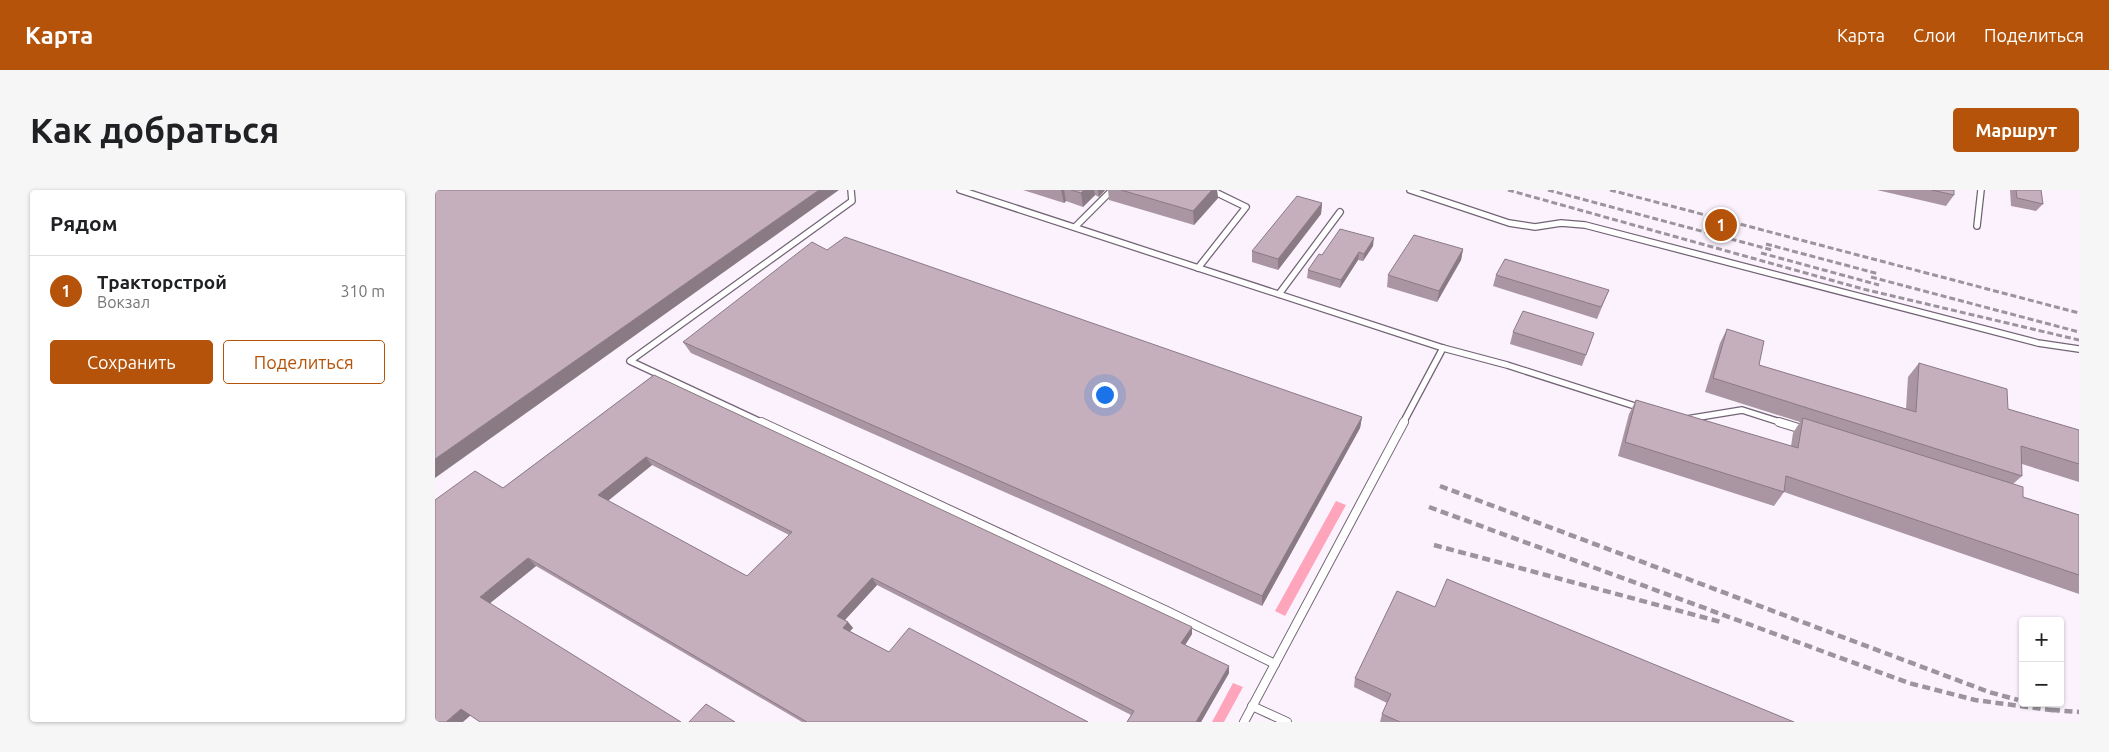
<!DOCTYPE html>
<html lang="ru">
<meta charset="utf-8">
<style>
:root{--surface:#fff;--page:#f6f6f6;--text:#202124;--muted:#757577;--line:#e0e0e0;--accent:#b45309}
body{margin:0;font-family:Ubuntu,sans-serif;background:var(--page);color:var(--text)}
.controls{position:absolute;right:15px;bottom:15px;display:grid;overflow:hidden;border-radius:5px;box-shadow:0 1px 4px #0004}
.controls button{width:45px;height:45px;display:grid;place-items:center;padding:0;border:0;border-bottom:1px solid var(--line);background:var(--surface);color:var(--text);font:25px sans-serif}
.you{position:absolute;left:669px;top:204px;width:18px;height:18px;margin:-12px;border:4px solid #fff;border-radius:50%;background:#1a73e8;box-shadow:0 0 0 8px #1a73e833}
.badge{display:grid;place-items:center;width:32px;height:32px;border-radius:50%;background:var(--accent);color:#fff;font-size:16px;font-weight:700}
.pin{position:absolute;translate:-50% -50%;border:2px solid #fff;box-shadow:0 1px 5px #0006}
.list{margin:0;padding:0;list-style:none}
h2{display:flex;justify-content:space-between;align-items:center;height:65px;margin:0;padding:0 20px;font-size:21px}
h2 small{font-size:16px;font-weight:400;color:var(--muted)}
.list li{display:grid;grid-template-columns:32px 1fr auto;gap:15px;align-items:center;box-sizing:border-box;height:70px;padding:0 20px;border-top:1px solid var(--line)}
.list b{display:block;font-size:19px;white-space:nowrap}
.list p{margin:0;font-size:16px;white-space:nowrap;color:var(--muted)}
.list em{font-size:16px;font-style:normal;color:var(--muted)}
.actions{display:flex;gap:10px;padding:15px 20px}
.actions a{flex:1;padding:11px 0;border:1px solid var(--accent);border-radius:5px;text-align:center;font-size:18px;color:var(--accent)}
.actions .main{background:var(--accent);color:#fff}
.map{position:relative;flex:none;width:1644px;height:532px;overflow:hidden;border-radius:5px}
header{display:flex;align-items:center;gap:30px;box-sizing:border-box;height:70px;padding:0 25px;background:var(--accent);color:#fff}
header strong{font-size:24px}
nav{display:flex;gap:28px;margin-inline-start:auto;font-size:18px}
.intro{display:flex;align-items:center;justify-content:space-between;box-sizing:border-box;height:120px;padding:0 30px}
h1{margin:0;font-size:35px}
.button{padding:12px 22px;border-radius:5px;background:var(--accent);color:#fff;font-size:18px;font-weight:700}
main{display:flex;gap:30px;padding:0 30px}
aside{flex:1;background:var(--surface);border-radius:5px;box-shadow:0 1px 4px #0004}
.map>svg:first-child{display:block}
.green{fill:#fea4bb}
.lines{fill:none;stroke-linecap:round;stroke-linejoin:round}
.lane-far1-casing{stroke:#726475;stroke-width:8}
.lane-casing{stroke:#726475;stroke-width:10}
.lane-far1{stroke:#fff;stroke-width:5.5}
.lane{stroke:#fff;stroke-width:8}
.rail-far1{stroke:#9b949d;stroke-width:3;stroke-dasharray:6 3;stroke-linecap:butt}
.rail{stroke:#9b949d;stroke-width:4.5;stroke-dasharray:8 4.5;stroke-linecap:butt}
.wall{fill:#a996a2;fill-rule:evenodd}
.shaded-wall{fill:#8a7a84}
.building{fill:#c5afbc;stroke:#8a7a84;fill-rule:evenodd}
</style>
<header>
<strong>Карта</strong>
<nav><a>Карта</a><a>Слои</a><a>Поделиться</a></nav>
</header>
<div class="intro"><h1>Как добраться</h1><a class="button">Маршрут</a></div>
<main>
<aside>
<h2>Рядом<small></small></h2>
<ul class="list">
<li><span class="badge">1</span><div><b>Тракторстрой</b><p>Вокзал</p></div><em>310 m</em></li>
</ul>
<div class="actions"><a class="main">Сохранить</a><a>Поделиться</a></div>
</aside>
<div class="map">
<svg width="1644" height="532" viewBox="0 0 1644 532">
<rect width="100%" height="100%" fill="#fbf2fd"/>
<!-- green -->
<g class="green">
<path d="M 901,311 L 911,315 L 850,426 L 840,421 Z"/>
<path d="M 798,493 L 808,497 L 789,532 L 777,532 Z"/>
</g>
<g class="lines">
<defs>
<g id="lane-far1">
<path d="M 525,0 L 1008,158 L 1072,175 L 1206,218"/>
<path d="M 975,0 L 1074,33 L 1100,37 L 1126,33 L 1150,35 L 1603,153 L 1644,159"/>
<path d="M 1542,36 L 1546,0"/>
<path d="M 640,37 L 677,0"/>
<path d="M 763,78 L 811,17 L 776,0"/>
<path d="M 844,104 L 905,22"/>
<path d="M 1252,229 L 1307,220 L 1348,233"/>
<path d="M 328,233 L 195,171 L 417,11 L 416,0"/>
<path d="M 968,233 L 1008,158"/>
</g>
<g id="lane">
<path d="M 326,232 L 732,421 L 840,474"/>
<path d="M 1344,232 L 1370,240"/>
<path d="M 817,516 L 852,532"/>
<path d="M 809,532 L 969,232"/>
</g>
</defs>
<!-- lane-far1 casing -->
<use href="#lane-far1" class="lane-far1-casing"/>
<!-- lane casing -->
<use href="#lane" class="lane-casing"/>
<!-- lane-far1 -->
<use href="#lane-far1" class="lane-far1"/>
<!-- lane -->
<use href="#lane" class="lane"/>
<!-- rail-far1 -->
<g class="rail-far1">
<path d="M 1073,0 L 1428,99 L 1644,150"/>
<path d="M 1113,0 L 1337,60"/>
<path d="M 1175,0 L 1644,123"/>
<path d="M 1331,54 L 1444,84"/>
<path d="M 1326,63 L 1444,95"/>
<path d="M 1436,87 L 1644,142"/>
</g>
<!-- rail -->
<g class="rail">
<path d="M 1005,296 L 1554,502 L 1583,510"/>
<path d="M 994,317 L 1474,493 L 1540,510 L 1623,521"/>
<path d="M 999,355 L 1286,432"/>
<path d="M 1617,520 L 1644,522"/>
</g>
</g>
<!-- wall -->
<g class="wall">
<path d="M 588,0 L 670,0 L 664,7 L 660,5 L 648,17 L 631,11 L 629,13 Z"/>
<path d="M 673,0 L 782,0 L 783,8 L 759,35 L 674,10 Z"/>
<path d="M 1442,0 L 1519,0 L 1519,5 L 1511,16 Z"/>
<path d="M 1575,0 L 1606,0 L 1608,14 L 1601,21 L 1576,16 Z"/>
<path d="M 887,13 L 886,24 L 843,80 L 817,72 L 817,61 Z"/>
<path d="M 938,56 L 928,71 L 923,70 L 905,98 L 872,88 L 873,80 L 887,65 Z"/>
<path d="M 1028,59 L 1026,70 L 1002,112 L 952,97 L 953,85 Z"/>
<path d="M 392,60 L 927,227 L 925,238 L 827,416 L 256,163 L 248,152 Z"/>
<path d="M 1061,85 L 1174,100 L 1162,129 L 1058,96 Z"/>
<path d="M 1292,139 L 1324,175 L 1471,219 L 1473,187 L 1484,173 L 1573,219 L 1644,240 L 1644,292 L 1587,274 L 1587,286 L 1578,294 L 1588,307 L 1644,325 L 1644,404 L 1349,302 L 1339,316 L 1183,266 L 1194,224 L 1201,210 L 1356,256 L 1358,243 L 1365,232 L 1270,202 L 1285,153 Z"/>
<path d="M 1078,142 L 1159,143 L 1147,176 L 1075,154 Z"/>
<path d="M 219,185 L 757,444 L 750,455 L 794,476 L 794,483 L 766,532 L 692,532 L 696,525 L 442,395 L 410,430 L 413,432 L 418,438 L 415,441 L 454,462 L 653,532 L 367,532 L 101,376 L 55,413 L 35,526 L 68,298 ZM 217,275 L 354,345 L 312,386 L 173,311 Z"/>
<path d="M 1000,417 L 1359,532 L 945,532 L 947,524 L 952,513 L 919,497 L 920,488 Z"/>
</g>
<!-- shaded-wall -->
<g class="shaded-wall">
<path d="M 384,0 L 404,0 L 0,288 L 0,269 Z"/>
<path d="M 626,0 L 629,0 L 631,11 L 629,13 Z"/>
<path d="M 649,0 L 659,0 L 660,5 L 648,17 L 646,3 Z"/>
<path d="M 663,0 L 670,0 L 664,7 Z"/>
<path d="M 777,0 L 782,0 L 783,8 L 759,35 L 758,21 Z"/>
<path d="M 887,13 L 886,24 L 843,80 L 843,69 Z"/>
<path d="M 939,48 L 938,56 L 928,71 L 929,64 Z"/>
<path d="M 1028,59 L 1026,70 L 1002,112 L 1004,101 Z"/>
<path d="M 924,62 L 923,70 L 905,98 L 906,90 Z"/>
<path d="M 927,227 L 925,238 L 827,416 L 827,406 Z"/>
<path d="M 211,267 L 217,275 L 170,313 L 163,305 Z"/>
<path d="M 93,368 L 101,376 L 54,414 L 45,407 Z"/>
<path d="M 437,388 L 442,395 L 407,433 L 402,426 Z"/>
<path d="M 413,432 L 418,438 L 412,444 L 408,438 Z"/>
<path d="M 757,437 L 757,444 L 747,460 L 746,453 Z"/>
<path d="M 794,476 L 794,483 L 766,532 L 761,532 Z"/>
<path d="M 26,519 L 36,525 L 28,532 L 11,532 Z"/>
</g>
<!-- building -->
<g class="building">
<path d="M 0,0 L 384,0 L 0,269 Z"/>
<path d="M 636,0 L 649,0 L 646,3 Z"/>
<path d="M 686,0 L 777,0 L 758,21 Z"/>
<path d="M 1497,0 L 1519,0 L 1519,5 Z"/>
<path d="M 1581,0 L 1606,0 L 1608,14 L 1582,8 Z"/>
<path d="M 862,6 L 887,13 L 843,69 L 817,61 Z"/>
<path d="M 905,39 L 939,48 L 929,64 L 924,62 L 906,90 L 873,80 L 884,64 L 887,65 Z"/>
<path d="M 979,45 L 1028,59 L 1004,101 L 953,85 Z"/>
<path d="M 410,47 L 927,227 L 827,406 L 248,152 L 377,52 L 392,60 Z"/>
<path d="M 1070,69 L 1174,100 L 1166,117 L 1061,85 Z"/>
<path d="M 1088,121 L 1159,143 L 1151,165 L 1078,142 Z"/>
<path d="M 1292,139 L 1329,151 L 1324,175 L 1481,222 L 1484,173 L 1572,199 L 1573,219 L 1644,240 L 1644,274 L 1586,256 L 1587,286 L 1278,188 Z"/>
<path d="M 219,185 L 757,437 L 746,453 L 794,476 L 761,532 L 692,532 L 699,521 L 437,388 L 402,426 L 413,432 L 408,438 L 454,462 L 474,438 L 653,532 L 372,532 L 93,368 L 45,407 L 246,532 L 45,532 L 26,519 L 11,532 L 0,532 L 0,310 L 40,281 L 68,298 ZM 211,267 L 357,342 L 312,386 L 163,305 Z"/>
<path d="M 1201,210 L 1363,258 L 1368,228 L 1588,297 L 1588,307 L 1644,325 L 1644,385 L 1351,286 L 1349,302 L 1190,252 Z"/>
<path d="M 1012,389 L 1359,532 L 965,532 L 947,524 L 956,504 L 920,488 L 962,401 L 1000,417 Z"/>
<path d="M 271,514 L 300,532 L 254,532 Z"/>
</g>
</svg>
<div class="controls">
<button>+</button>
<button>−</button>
</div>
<div class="you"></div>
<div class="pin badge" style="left:1286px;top:35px">1</div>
</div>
</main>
